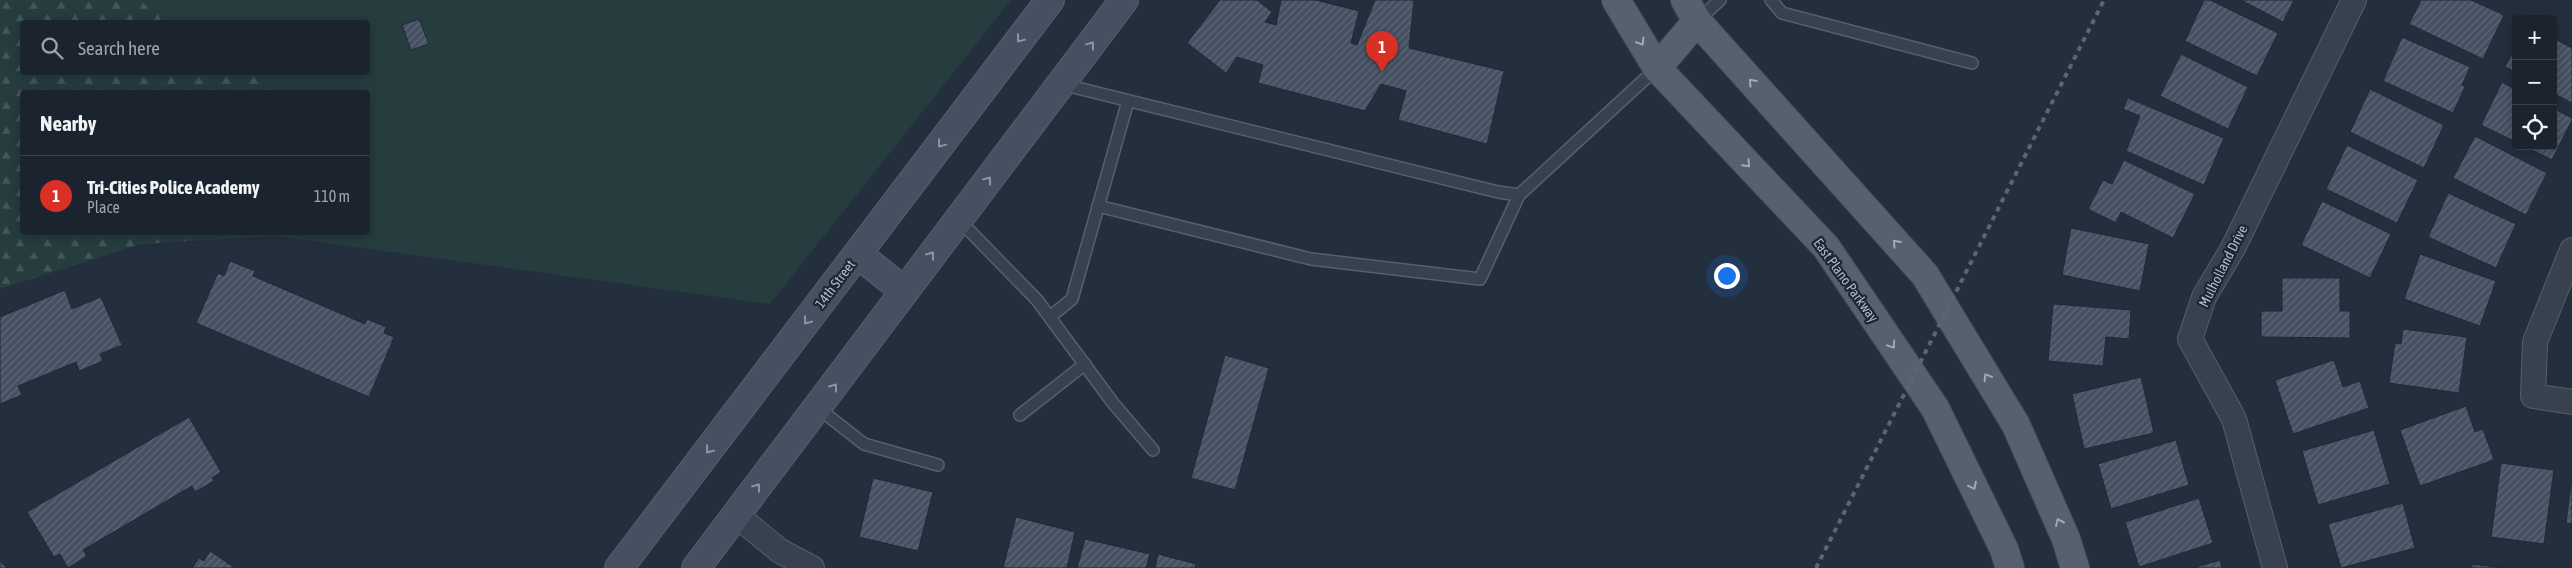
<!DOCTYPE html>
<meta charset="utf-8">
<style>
:root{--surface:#1b232e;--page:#282f3a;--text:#f1f3f6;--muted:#a0a4aa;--line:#39404a;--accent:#d93025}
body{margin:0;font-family:"Asap Condensed",sans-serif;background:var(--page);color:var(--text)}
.controls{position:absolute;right:15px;top:15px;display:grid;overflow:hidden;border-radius:5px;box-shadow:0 2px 12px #0003}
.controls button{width:45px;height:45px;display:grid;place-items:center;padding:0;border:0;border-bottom:1px solid var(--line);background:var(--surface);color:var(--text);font:25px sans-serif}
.you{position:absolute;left:1726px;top:275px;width:18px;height:18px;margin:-12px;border:4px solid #fff;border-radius:50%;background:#1a73e8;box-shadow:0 0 0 8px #1a73e833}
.badge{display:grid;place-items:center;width:32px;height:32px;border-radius:50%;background:var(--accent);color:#fff;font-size:16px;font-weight:700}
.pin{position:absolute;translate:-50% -41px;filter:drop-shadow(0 1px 2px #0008)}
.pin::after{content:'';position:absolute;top:26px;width:18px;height:15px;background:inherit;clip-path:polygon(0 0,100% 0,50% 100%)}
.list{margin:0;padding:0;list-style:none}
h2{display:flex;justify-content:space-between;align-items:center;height:65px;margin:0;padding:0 20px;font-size:21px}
h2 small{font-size:16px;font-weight:400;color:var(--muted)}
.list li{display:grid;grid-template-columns:32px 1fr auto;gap:15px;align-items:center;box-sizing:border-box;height:80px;padding:0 20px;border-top:1px solid var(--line)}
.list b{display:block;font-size:19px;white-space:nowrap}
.list p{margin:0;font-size:16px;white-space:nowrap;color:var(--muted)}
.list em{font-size:16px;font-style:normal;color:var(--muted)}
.icon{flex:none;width:28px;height:28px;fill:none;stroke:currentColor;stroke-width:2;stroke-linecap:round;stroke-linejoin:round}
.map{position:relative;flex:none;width:2572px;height:568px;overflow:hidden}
.search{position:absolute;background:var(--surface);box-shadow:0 2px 12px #0003;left:20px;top:20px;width:350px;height:55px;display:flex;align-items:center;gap:12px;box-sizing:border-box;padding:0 18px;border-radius:5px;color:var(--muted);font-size:19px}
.panel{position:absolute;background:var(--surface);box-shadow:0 2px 12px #0003;left:20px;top:90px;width:350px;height:145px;border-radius:5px}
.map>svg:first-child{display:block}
.green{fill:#263c3f}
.forest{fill:url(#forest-firs)}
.building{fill:url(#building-hatch);stroke:#1f2835}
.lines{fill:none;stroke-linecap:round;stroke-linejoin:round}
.service-casing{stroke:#565f6c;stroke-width:14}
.minor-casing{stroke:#565f6c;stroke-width:26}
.secondary-casing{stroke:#565f6c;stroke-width:30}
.primary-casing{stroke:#414a57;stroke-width:30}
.service{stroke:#38414e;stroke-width:11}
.minor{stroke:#38414e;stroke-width:24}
.secondary{stroke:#465061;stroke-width:28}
.primary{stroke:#56606e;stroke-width:28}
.rail{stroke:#5a6575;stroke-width:4;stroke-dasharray:5 5;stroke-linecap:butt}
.oneway{stroke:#8e96a5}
.oneway2{stroke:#a1aab7}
.labels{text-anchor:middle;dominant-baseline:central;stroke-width:4.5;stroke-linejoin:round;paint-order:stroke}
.street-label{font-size:14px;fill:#b4bcc9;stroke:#1d2633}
</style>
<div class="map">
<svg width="2572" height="568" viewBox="0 0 2572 568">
<defs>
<pattern id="forest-firs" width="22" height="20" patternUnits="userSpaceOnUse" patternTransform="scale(1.25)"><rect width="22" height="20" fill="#263c3f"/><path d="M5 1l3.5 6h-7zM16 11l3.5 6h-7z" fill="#435659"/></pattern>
<pattern id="building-hatch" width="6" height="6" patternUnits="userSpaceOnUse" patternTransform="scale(1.25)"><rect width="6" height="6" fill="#455162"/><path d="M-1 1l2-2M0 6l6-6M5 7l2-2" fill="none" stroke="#5d6877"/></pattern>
</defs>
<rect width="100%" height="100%" fill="#242f3e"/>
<!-- green -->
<path class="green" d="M 0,0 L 1011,0 L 770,304 L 275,236 L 270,233 L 368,232 L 368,92 L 72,92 L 44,73 L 368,72 L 368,22 L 22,22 Z"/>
<!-- forest -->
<path class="forest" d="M 0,0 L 137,0 L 176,22 L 22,22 L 22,72 L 262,72 L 277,81 L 277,92 L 22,92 L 22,232 L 275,232 L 275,236 L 141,244 L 0,289 Z"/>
<!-- building -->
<g class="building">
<path d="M 1220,0 L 1257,0 L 1272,12 L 1265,22 L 1276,25 L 1281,0 L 1316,0 L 1359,11 L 1351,43 L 1357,45 L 1375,0 L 1414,0 L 1409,48 L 1504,71 L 1487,144 L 1398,120 L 1406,91 L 1381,84 L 1365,111 L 1258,83 L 1263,65 L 1237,57 L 1226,73 L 1187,43 Z"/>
<path d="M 2204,0 L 2210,0 L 2278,33 L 2257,76 L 2185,41 Z"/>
<path d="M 2241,0 L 2294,0 L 2283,22 Z"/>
<path d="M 2421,0 L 2471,0 L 2504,15 L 2483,59 L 2409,24 Z"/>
<path d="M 419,19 L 429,44 L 411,50 L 402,25 Z"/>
<path d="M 2402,37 L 2470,67 L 2462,85 L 2465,87 L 2453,113 L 2383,81 Z"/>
<path d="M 2553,38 L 2572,48 L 2572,103 L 2553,93 Z"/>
<path d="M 2516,46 L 2516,72 L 2505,67 Z"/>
<path d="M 2181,54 L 2248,87 L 2228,129 L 2160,96 Z"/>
<path d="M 2502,82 L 2516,90 L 2516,142 L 2481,125 Z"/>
<path d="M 2370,89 L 2444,125 L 2424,168 L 2350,132 Z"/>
<path d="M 2128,98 L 2224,138 L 2204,185 L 2126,151 L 2140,116 L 2123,109 Z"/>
<path d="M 2553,108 L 2572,118 L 2572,120 L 2552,160 L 2524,146 L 2553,146 Z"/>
<path d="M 2475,136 L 2547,173 L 2526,215 L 2453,178 Z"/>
<path d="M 2347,145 L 2418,180 L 2397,223 L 2326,189 Z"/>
<path d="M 2124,160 L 2195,194 L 2173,238 L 2121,212 L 2116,223 L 2088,209 L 2103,180 L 2112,184 Z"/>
<path d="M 2448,193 L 2516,224 L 2496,268 L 2428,237 Z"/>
<path d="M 2322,201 L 2391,234 L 2370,278 L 2301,245 Z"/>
<path d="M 2071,228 L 2149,244 L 2140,291 L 2062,275 Z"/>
<path d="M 2420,254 L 2496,281 L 2480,326 L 2404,299 Z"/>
<path d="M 230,261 L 255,271 L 253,276 L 365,324 L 367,319 L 386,327 L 384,333 L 394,337 L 369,397 L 196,323 L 218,273 L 224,276 Z"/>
<path d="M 2282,278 L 2340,278 L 2340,311 L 2350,311 L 2350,338 L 2261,337 L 2261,311 L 2282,311 Z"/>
<path d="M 65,290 L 72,309 L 101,297 L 122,345 L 100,354 L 103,361 L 79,371 L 76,362 L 18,386 L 22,395 L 0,404 L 0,317 Z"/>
<path d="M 2053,304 L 2131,310 L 2129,339 L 2106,337 L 2103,366 L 2048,361 Z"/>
<path d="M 2403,329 L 2467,337 L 2459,393 L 2389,383 L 2395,343 L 2401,344 Z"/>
<path d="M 1225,355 L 1269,368 L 1235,490 L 1191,478 Z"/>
<path d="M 2334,360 L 2343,387 L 2360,381 L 2369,408 L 2293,434 L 2275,380 Z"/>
<path d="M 2141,377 L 2154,433 L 2084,449 L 2072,394 Z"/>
<path d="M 2466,406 L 2475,432 L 2483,429 L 2494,460 L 2420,486 L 2400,430 Z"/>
<path d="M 189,417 L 221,472 L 212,478 L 214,481 L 195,492 L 192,486 L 83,550 L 87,556 L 68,568 L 60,554 L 54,557 L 27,512 Z"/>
<path d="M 2374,430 L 2390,484 L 2318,505 L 2302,451 Z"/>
<path d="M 2176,440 L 2189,485 L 2111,509 L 2098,464 Z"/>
<path d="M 2501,463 L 2554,470 L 2544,544 L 2491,537 Z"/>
<path d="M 2572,476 L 2572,524 L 2566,523 Z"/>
<path d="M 873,478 L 933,492 L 918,551 L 859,537 Z"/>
<path d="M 2199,498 L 2213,543 L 2139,567 L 2125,522 Z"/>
<path d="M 2403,503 L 2415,548 L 2341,568 L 2328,524 Z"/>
<path d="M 1016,517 L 1075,532 L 1067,568 L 1003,568 Z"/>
<path d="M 1085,539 L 1150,554 L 1146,568 L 1077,568 Z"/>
<path d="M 210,551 L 235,568 L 192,568 L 199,558 L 204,561 Z"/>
<path d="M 1158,554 L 1196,564 L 1195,568 L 1155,568 Z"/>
<path d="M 2220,560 L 2222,568 L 2193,568 Z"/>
<path d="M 0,561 L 7,568 L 0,568 Z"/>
<path d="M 2472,564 L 2504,568 L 2472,568 Z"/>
</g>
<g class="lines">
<defs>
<g id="service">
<path d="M 1771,0 L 1782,13 L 1972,63"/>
<path d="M 1697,21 L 1720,0"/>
<path d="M 1061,84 L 1498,192 L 1519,195 L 1657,68"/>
<path d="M 1098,206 L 1311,259 L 1480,279 L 1519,195"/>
<path d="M 958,219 L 1037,300 L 1113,403 L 1153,450"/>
<path d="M 1050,317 L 1072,299 L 1128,101"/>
<path d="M 818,408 L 864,444 L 938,465"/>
<path d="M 1020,415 L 1085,364"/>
</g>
<g id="minor">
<path d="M 2572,250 L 2535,342 L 2533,396 L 2572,402"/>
<path d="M 736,515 L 780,551 L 812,568"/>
<path d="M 2275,568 L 2234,419 L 2190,339 L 2204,297 L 2233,248 L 2354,0"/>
</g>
<g id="secondary">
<path d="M 858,254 L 904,291"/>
<path d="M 619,568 L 1050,0"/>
<path d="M 696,568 L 1124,0"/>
</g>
<g id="primary">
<path d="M 1616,0 L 1657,68 L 1826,247 L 1935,408 L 2004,549 L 2010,568"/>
<path d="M 1685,0 L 1697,21 L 1925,275 L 2016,425 L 2066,539 L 2075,568"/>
<path d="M 1657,68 L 1697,21"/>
</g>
</defs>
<!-- service casing -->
<use href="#service" class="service-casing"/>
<!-- minor casing -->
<use href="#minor" class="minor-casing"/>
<!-- secondary casing -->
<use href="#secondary" class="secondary-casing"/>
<!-- primary casing -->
<use href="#primary" class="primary-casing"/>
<!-- service -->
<use href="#service" class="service"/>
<!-- minor -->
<use href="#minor" class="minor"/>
<!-- secondary -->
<use href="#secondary" class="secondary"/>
<!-- primary -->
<use href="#primary" class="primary"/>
<!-- rail -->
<path class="rail" d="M 1816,568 L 2104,0"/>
</g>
<!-- one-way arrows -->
<defs><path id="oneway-chevron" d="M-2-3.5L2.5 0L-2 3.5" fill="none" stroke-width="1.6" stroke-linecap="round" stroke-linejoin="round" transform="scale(1.25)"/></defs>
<g class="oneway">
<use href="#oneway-chevron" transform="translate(1020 39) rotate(127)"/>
<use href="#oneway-chevron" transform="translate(1091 45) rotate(-53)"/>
<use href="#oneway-chevron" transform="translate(941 144) rotate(127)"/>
<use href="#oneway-chevron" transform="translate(988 180) rotate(-53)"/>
<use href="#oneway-chevron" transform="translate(931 255) rotate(-53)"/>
<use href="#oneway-chevron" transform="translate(807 321) rotate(127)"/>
<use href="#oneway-chevron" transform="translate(834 387) rotate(-54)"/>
<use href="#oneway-chevron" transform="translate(709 450) rotate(127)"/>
<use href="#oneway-chevron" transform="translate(757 487) rotate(-53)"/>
</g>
<g class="oneway2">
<use href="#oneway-chevron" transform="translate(1641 42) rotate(59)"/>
<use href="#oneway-chevron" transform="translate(1752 82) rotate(-132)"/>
<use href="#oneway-chevron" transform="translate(1747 164) rotate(47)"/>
<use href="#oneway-chevron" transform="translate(1896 243) rotate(-132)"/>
<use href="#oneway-chevron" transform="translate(1892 345) rotate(56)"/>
<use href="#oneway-chevron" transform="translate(1987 377) rotate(-121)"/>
<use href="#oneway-chevron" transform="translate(1973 486) rotate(64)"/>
<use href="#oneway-chevron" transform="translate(2059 522) rotate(-114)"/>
</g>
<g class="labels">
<!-- street labels -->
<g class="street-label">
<text transform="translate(2223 266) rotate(-63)">Mulholland Drive</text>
<text transform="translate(1846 280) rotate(54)">East Plano Parkway</text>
<text transform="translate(835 284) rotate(-53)">14th Street</text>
</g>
</g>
</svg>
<div class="controls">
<button>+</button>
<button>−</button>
<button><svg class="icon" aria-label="locate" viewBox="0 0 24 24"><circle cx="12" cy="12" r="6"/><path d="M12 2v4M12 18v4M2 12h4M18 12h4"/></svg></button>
</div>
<div class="you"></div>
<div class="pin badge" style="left:1382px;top:72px">1</div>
<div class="search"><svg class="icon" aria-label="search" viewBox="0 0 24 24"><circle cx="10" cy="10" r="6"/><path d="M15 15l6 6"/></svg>Search here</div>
<section class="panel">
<h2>Nearby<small></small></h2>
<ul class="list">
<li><span class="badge">1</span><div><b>Tri-Cities Police Academy</b><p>Place</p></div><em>110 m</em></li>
</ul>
</section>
</div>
